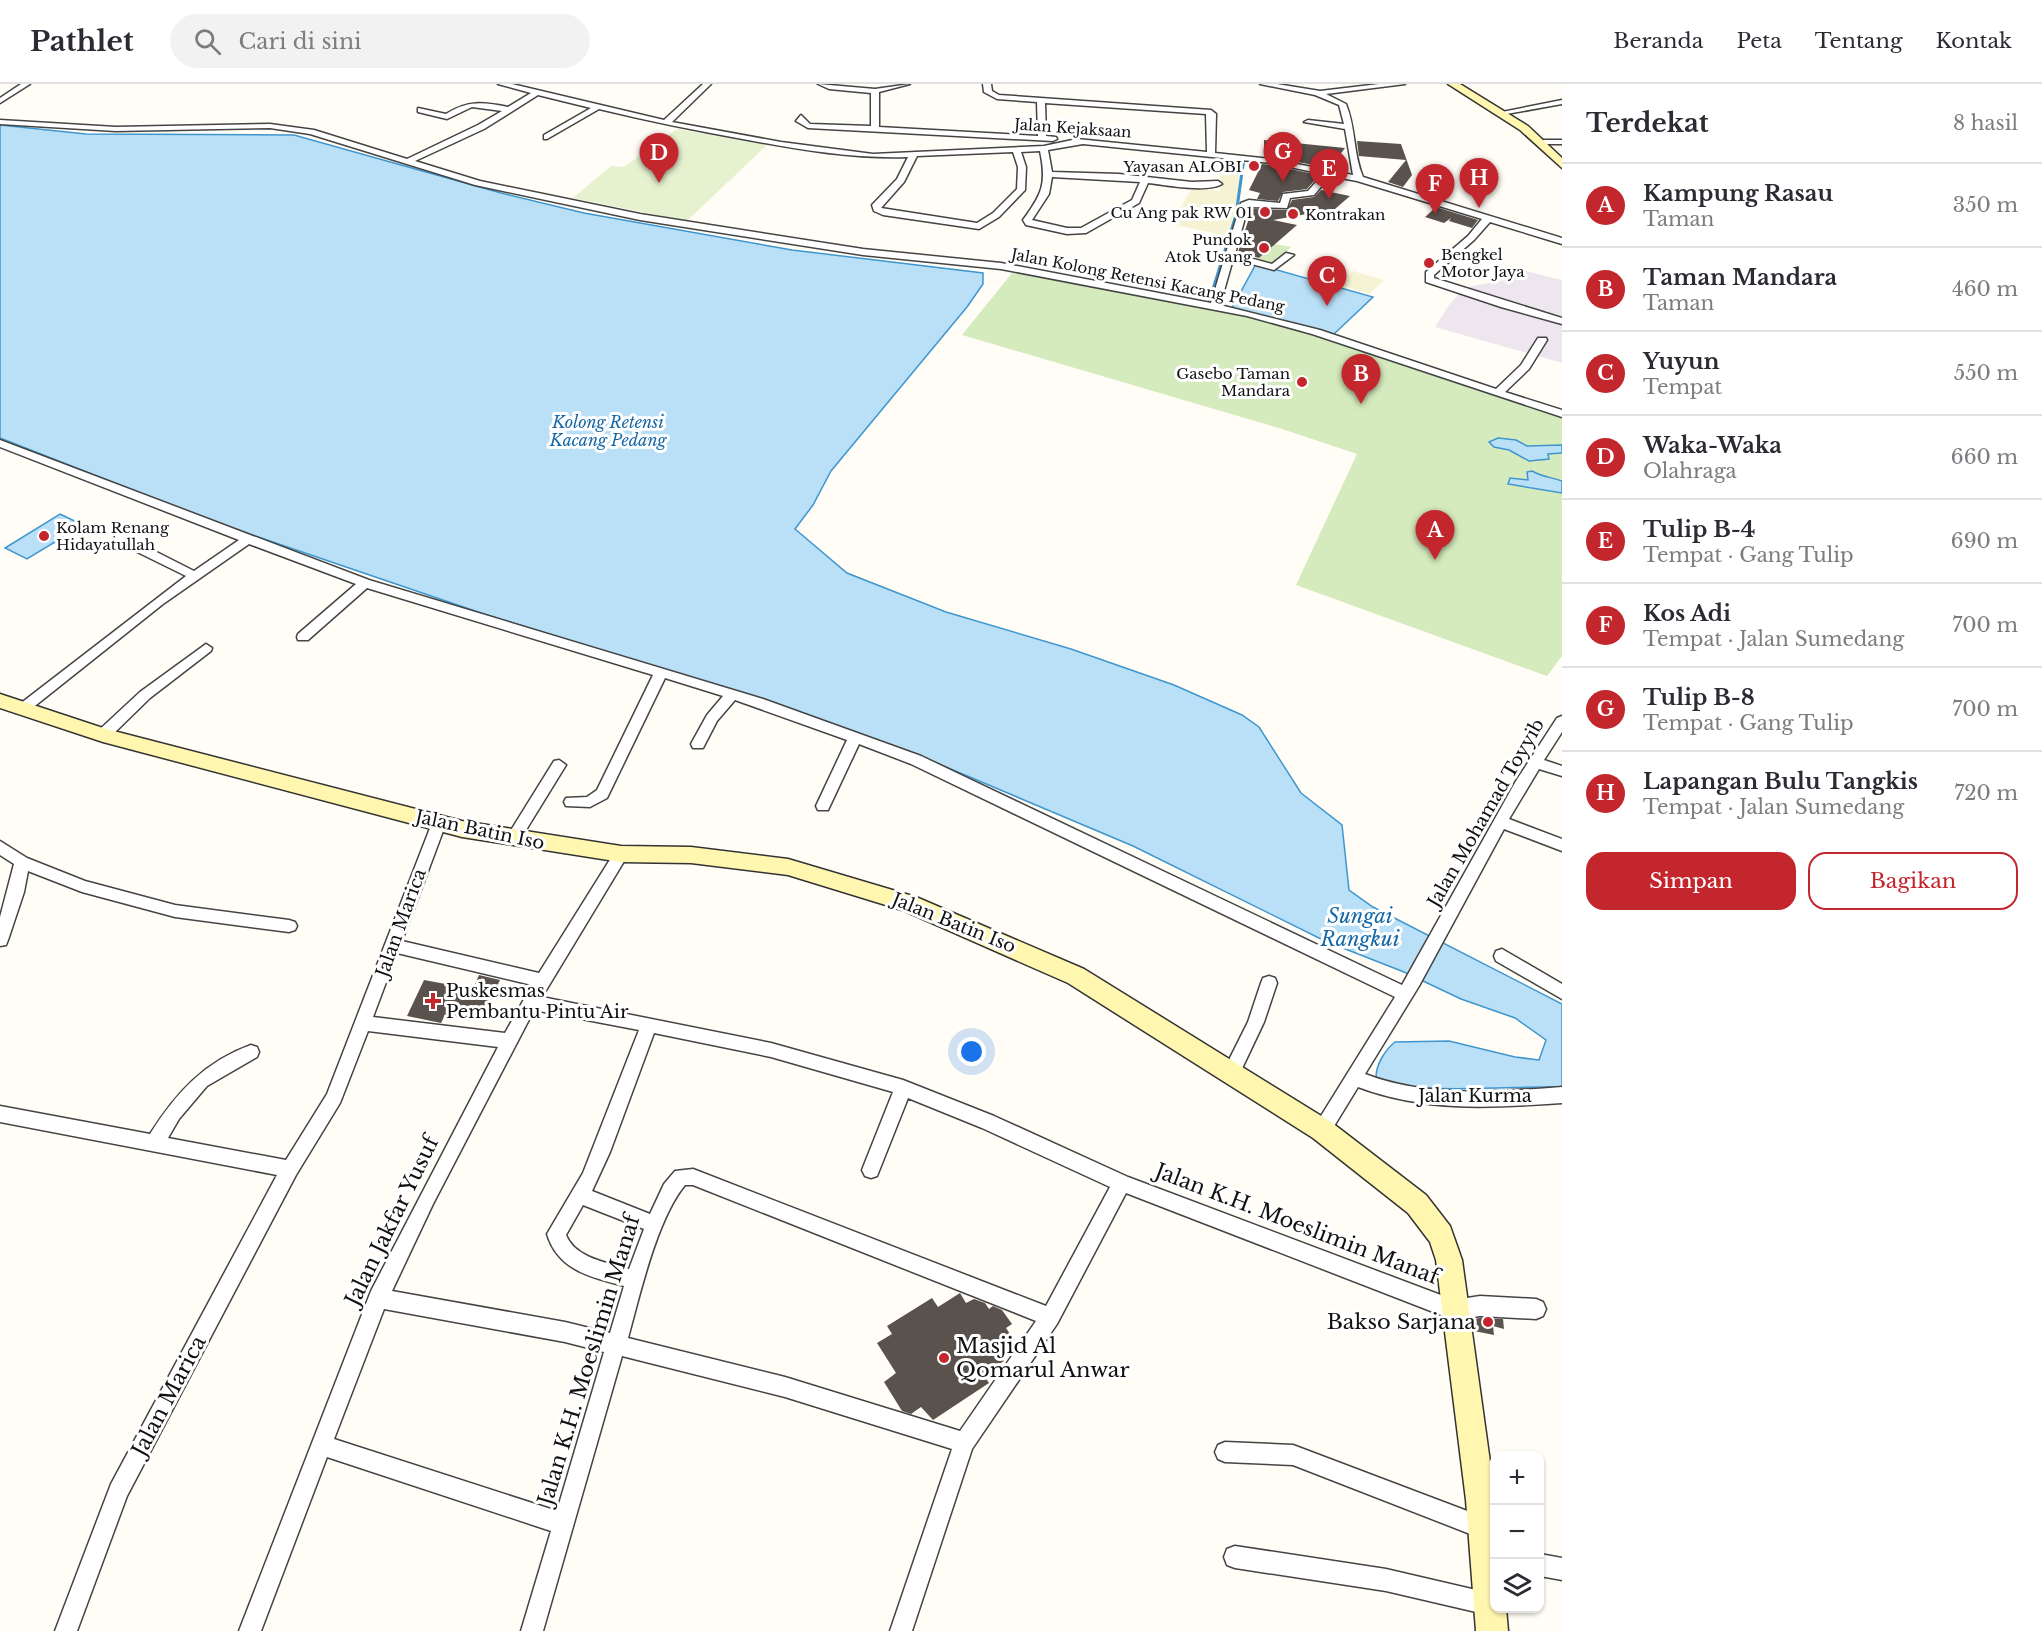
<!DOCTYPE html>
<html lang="id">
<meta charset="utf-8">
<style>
:root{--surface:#fff;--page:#f2f2f3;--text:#2b2b33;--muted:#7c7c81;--line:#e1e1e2;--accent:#c4262e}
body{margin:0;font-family:"Libre Baskerville",serif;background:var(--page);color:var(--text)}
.controls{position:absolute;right:18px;bottom:18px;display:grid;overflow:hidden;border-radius:12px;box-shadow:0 2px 4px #0004}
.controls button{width:54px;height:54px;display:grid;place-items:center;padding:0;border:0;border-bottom:2px solid var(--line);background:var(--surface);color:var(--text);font:30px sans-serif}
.you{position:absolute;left:972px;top:968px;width:21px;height:21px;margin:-15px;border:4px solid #fff;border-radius:50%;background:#1a73e8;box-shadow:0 0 0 9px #1a73e833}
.badge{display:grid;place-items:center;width:39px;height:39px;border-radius:50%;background:var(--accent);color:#fff;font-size:20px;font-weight:700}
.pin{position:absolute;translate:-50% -50px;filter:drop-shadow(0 2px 3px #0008)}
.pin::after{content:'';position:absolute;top:32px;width:21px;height:18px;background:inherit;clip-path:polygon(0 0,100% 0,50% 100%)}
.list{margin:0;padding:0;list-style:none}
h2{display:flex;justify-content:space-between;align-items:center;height:78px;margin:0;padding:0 24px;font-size:26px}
h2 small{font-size:20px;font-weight:400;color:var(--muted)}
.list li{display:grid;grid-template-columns:39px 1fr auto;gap:18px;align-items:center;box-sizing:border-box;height:84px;padding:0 24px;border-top:2px solid var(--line)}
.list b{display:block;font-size:22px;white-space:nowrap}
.list p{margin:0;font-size:20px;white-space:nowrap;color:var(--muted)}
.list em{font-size:20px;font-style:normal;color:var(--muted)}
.actions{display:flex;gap:12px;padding:18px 24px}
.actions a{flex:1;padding:14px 0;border:2px solid var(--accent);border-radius:18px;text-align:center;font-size:21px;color:var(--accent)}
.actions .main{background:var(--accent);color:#fff}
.icon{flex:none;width:33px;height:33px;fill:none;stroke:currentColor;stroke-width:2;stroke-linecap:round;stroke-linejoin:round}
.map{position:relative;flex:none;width:1562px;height:1547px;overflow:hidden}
header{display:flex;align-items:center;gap:36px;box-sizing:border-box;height:84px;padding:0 30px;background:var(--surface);border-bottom:2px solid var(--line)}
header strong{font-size:28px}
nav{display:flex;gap:33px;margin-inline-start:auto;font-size:21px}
.search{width:420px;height:54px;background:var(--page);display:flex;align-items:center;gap:15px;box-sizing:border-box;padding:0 21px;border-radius:33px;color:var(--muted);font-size:22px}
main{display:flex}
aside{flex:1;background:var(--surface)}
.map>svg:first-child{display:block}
.industrial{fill:#eee6ef}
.farmland{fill:#f6f3d4}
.green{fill:#d5ebbd}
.pitch{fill:#e6f2cf}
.water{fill:#b9e0f7;stroke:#3f96cf;stroke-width:1.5}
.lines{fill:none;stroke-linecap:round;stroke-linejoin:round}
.stream{stroke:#3f96cf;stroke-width:3}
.building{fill:#5a524d}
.street-casing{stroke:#444;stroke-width:3}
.secondary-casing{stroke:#333;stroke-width:3}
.street{fill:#fff;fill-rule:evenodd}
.secondary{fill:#fff6b0;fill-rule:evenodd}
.poi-dot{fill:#c4262e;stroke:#fff;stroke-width:2}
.labels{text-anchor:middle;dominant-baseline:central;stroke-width:6;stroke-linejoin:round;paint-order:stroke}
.far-street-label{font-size:15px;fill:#111;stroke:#fff}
.far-poi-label{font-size:15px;fill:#111;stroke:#fff;text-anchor:end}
.far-water-label{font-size:16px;font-style:italic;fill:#1768a6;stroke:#fff}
.street-label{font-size:18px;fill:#111;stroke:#fff}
.poi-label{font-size:18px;fill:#111;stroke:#fff;text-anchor:start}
.water-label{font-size:20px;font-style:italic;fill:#1768a6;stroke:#fff}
.near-street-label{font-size:21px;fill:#111;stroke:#fff}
.near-poi-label{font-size:21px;fill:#111;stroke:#fff;text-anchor:end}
</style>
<header>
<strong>Pathlet</strong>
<div class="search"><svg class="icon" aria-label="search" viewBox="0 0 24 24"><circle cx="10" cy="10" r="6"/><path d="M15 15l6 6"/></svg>Cari di sini</div>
<nav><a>Beranda</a><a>Peta</a><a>Tentang</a><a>Kontak</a></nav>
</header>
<main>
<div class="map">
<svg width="1562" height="1547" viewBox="0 0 1562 1547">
<rect width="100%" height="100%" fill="#fffdf5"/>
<!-- industrial -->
<path class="industrial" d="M 1522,186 L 1562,196 L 1562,279 L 1435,243 L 1449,221 L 1462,206 L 1472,202 L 1516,194 L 1519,187 Z"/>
<!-- farmland -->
<g class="farmland">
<path d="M 1221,78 L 1243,81 L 1236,125 L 1227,152 L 1171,140 L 1192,104 L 1220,107 Z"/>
<path d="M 1353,187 L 1370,192 L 1384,196 L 1369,210 L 1338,200 Z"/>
</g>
<!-- green -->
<g class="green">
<path d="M 1275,160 L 1291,163 L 1273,182 L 1256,177 Z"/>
<path d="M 1012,189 L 1248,231 L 1302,246 L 1562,332 L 1562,572 L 1547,592 L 1296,501 L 1357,370 L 1282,345 L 962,251 Z"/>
</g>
<!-- pitch -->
<path class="pitch" d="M 677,45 L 767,61 L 687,137 L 573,114 L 611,82 L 624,83 Z"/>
<!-- water -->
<g class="water">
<path d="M 0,41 L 86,50 L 294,51 L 501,109 L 584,129 L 792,166 L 983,189 L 983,200 L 967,223 L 831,387 L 813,421 L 795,445 L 847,489 L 946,528 L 1071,565 L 1174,601 L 1242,631 L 1259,643 L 1301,709 L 1342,741 L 1349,806 L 1373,823 L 1562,920 L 1562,1003 C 1525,1001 1400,1013 1376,993 C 1376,980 1386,965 1395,958 L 1449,957 L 1515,973 L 1539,976 L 1546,956 L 1515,934 L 1461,915 L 1404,888 L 1325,857 L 1133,762 L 920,672 L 761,616 L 481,529 L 214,438 L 0,354 Z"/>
<path d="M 1256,180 L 1373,213 L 1333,251 L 1232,224 Z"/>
<path d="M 1498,354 L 1516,356 L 1527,362 L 1562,361 L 1562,369 L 1548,370 L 1549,375 L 1529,377 L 1509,366 L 1494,363 L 1489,358 Z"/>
<path d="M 1532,387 C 1542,393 1551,393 1562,397 L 1562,409 L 1508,400 L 1510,394 L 1528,396 L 1527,388 Z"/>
<path d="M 60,430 L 83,441 L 27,475 L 5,464 Z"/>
</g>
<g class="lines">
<!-- stream -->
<path class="stream" d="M 1209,218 L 1236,131 L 1244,74"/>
</g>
<!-- building -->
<g class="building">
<path d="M 1264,56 L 1345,64 L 1330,84 L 1264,72 Z"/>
<path d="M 1357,57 L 1401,60 L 1412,91 L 1403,103 L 1388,98 L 1406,76 L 1359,72 Z"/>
<path d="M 1262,80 L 1271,81 L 1319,91 L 1307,105 L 1283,108 L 1278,117 L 1257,115 L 1260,109 L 1249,106 Z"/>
<path d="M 1321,106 L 1350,112 L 1335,125 L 1273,136 L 1297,141 L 1259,174 L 1238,168 L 1252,125 L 1287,126 L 1292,116 L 1314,113 Z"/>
<path d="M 1436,123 L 1478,136 L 1472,144 L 1449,137 L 1451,134 L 1444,139 L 1425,133 Z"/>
<path d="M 479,891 L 500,896 L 484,930 L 475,928 L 472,935 L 445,931 L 441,939 L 407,932 L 424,896 L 473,905 Z"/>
<path d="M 960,1209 L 966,1219 L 974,1215 L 985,1219 L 989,1225 L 993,1222 L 1002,1226 L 1012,1240 L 1006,1244 L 1016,1259 L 999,1270 L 1004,1277 L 983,1290 L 989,1299 L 933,1336 L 921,1323 L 911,1330 L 902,1327 L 884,1298 L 896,1289 L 877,1259 L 892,1250 L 887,1242 L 932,1214 L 938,1223 Z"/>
<path d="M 1480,1234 L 1503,1235 L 1504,1245 L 1493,1242 L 1494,1251 L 1474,1247 L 1473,1235 Z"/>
</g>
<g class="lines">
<defs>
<g id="street">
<path d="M 21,0 L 30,0 L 0,19 L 0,14 Z"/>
<path d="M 498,0 L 512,0 L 664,36 L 703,0 L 711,0 L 672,38 L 781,58 L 873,70 L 1044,62 L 1077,55 L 1207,68 L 1206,30 L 1045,19 L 1046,52 L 1056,53 L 1057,55 L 1053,57 L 808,44 L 796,37 L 801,31 L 810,40 L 871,42 L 871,9 L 829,5 L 818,0 L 875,5 L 910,0 L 879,8 L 879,43 L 1038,52 L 1037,18 L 997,15 L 984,8 L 983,0 L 991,0 L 992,7 L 999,11 L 1211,26 L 1216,30 L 1215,69 L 1271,75 L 1353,91 L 1345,45 L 1304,38 L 1308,36 L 1344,40 L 1339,21 L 1315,11 L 1260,0 L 1277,0 L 1320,7 L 1379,0 L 1405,0 L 1326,10 L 1346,20 C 1356,44 1353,70 1363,93 L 1562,154 L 1562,160 L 1490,138 L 1474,156 L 1434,191 L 1434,194 L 1562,234 L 1562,240 L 1501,223 L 1426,198 L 1426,188 L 1468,152 L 1482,135 L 1357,97 L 1330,92 L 1314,111 L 1290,114 L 1287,124 L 1248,123 L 1235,170 L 1272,180 L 1286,169 L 1294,171 L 1274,186 L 1233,175 L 1220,221 L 1320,246 L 1496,305 L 1521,281 L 1538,254 L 1546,254 L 1547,256 L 1529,285 L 1505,308 L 1562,326 L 1562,333 L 1312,250 L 1247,232 L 1001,185 L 863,171 L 640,136 L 475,101 L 310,50 L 270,44 L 116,47 L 0,40 L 0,36 L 116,43 L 270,40 L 314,46 L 407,75 L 478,41 L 502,27 L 472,23 L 447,35 L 418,28 L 418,24 L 446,30 C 468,16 483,18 508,23 L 531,9 ZM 538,11 L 591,24 L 544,51 L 544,55 L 547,55 L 599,25 C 649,37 698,47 748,56 C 801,66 855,75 908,73 L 897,95 L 872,121 L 874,127 L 883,131 L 979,145 L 999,133 L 1025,106 L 1026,83 L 1021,68 L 1040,67 C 1047,100 1042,110 1023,136 L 1026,141 L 1067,150 L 1086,149 L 1139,119 L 1148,99 C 1166,101 1207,109 1222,100 L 1218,97 L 1192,98 L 1119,90 L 1052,88 L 1048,66 L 1083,60 L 1271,79 L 1323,90 L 1308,107 L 1283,110 L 1280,119 L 1249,116 L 1241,119 L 1211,219 L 1001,179 L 863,165 L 640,130 L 480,97 L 415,77 L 484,45 ZM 1013,68 L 1018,83 L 1017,105 L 993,129 L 977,139 L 881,124 L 904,98 L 917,72 ZM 1052,93 L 1140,98 L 1132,116 L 1081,144 L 1067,144 L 1032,136 L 1049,110 Z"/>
<path d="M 1562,16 L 1562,20 L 1501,31 L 1497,29 Z"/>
<path d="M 1540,56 L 1562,56 L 1562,60 L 1537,60 L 1536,58 Z"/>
<path d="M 0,356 L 369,496 L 763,615 L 921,672 L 1402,901 L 1516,697 L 1557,634 L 1562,632 L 1562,648 L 1544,676 L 1562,682 L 1562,692 L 1539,685 L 1509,735 L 1562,755 L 1562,767 L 1504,745 L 1419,902 L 1365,990 C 1428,1014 1496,1008 1562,1003 L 1562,1019 C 1492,1024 1424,1028 1358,1003 L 1328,1052 L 1322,1054 L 1316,1052 L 1313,1046 L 1316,1040 L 1395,913 L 911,680 L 859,660 L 828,726 L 818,726 L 816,722 L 847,656 L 735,616 L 717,637 L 703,664 L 693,664 L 691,660 L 707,631 L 723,612 L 665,594 L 607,714 L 590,723 L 566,722 L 564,718 L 566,714 L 587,713 L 597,706 L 653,591 L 367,504 L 308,556 L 298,556 L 297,553 L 298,550 L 356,500 L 249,460 L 163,520 L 26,629 L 16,629 L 14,626 L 16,623 L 186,492 L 115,457 L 115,451 L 123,451 L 194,487 L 239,456 L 0,363 Z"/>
<path d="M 206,560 L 212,564 L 211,567 L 150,614 L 108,655 L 98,655 L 96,651 L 98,647 L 140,608 Z"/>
<path d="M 559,676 L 566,681 L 518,759 L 508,759 L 506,755 L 508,751 L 554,677 Z"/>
<path d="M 439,733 L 446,739 L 402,857 L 539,889 L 616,766 L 626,766 L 628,770 L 626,774 L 542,913 L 771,959 L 903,996 L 994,1032 L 1128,1093 L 1454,1216 L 1480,1212 L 1536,1215 L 1543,1218 L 1546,1225 L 1543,1232 L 1536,1235 L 1480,1232 L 1454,1236 L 1126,1109 L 1057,1240 L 972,1365 L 912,1547 L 890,1547 L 952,1365 L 785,1313 L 622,1272 L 543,1547 L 521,1547 L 551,1447 L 327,1373 L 261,1547 L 239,1547 L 371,1207 L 498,963 L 368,947 L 340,1019 L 296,1091 L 127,1412 L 77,1547 L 55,1547 L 111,1400 L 277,1091 L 0,1038 L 0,1022 L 150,1050 C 176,1009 204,978 251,961 L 257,963 L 259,968 L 257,973 L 207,1002 L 179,1035 L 168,1054 L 286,1076 L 327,1010 L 432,739 ZM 397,869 L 532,901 L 505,949 L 373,933 ZM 534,926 L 639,946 L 583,1089 L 547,1150 C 558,1186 590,1193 624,1202 L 610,1249 L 565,1238 L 392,1207 L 433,1120 ZM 654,949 L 771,973 L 893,1008 L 862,1086 L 865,1092 L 871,1094 L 877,1092 L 908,1014 L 982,1044 L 1110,1103 L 1046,1222 L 693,1085 L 675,1087 L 664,1100 L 650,1130 L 592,1107 L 610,1068 ZM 685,1101 L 693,1101 L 1036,1237 L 960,1347 L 785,1293 L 628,1254 C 640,1210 657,1135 685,1101 ZM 583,1121 L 644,1145 L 629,1185 C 608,1179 575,1174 566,1151 ZM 384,1225 L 565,1258 L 604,1268 L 557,1427 L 334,1355 Z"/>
<path d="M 0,757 L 27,774 L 85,797 L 175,821 L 289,836 L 295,838 L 297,842 L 295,846 L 289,848 L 175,833 L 82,808 L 28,787 L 24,808 L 8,856 L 6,861 L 0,862 L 0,833 L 14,780 L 0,771 Z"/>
<path d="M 1502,865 L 1562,900 L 1562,915 L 1496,877 L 1494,872 L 1496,867 Z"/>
<path d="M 1269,892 L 1275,894 L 1277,899 L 1264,938 L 1237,995 L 1231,998 L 1225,995 L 1222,990 L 1248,938 L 1261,899 L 1263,894 Z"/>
<path d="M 1225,1358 L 1293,1361 L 1491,1436 L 1494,1444 L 1491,1452 L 1483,1455 L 1293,1381 L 1225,1378 L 1218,1375 L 1215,1368 L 1218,1361 Z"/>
<path d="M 1235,1462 L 1386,1485 L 1489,1509 L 1494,1511 L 1494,1524 L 1498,1524 L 1497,1528 L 1489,1531 L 1386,1507 L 1235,1484 L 1227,1481 L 1224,1473 L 1227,1465 Z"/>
<path d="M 1540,1470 L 1562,1474 L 1562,1496 L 1540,1492 Z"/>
</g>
<g id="secondary">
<path d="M 1448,0 L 1460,0 L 1528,42 L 1562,74 L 1562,84 L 1520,46 Z"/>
<path d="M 0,610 L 106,645 L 462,737 L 621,762 L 691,763 L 788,775 L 916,813 L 1084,885 L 1331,1038 L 1426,1111 L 1450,1142 L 1462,1176 L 1494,1407 L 1494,1524 L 1506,1524 L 1508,1547 L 1476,1547 L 1466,1416 L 1436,1176 L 1430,1158 L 1408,1129 L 1313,1054 L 1068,899 L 902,826 L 788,791 L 691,779 L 621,778 L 462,753 L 103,658 L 0,624 Z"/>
</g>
</defs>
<!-- street casing -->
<use href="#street" class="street-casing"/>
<!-- secondary casing -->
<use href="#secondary" class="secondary-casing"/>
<!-- street -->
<use href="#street" class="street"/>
<!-- secondary -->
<use href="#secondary" class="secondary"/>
</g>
<!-- markers -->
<g class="poi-dot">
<circle cx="1254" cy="82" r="6"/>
<circle cx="1265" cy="128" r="6"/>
<circle cx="1293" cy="130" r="6"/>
<circle cx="1264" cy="164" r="6"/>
<circle cx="1429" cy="179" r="6"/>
<circle cx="1302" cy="298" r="6"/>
<circle cx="44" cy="452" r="6"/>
<path d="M430 908h6v6h6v6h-6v6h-6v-6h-6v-6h6z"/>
<circle cx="1488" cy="1238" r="6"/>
<circle cx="944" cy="1274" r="6"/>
</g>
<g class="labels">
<!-- far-street labels -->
<g class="far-street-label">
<text transform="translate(1073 44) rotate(4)">Jalan Kejaksaan</text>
<text transform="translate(1148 196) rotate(11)">Jalan Kolong Retensi Kacang Pedang</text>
</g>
<!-- far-poi labels -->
<g class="far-poi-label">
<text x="1242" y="82">Yayasan ALOBI</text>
<text x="1253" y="128">Cu Ang pak RW 01</text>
<text x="1305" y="130" text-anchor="start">Kontrakan</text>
<text x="1252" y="155">Pundok<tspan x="1252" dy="17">Atok Usang</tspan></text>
<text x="1441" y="170" text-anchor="start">Bengkel<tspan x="1441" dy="17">Motor Jaya</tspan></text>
<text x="1290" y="289">Gasebo Taman<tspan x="1290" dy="17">Mandara</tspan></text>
<text x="56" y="443" text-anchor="start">Kolam Renang<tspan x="56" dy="17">Hidayatullah</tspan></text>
</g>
<!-- far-water labels -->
<g class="far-water-label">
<text x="608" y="338">Kolong Retensi<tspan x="608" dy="18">Kacang Pedang</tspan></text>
</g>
<!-- street labels -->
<g class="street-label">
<text transform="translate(1486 729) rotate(-60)">Jalan Mohamad Toyyib</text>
<text transform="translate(480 746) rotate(12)">Jalan Batin Iso</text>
<text transform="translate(401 839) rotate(-70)">Jalan Marica</text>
<text transform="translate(954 839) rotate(22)">Jalan Batin Iso</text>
<text x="1475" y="1012">Jalan Kurma</text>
</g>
<!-- poi labels -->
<g class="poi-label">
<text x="446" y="907">Puskesmas<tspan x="446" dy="21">Pembantu Pintu Air</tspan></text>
</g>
<!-- water labels -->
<g class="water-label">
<text x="1360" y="832">Sungai<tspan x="1360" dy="23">Rangkui</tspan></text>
</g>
<!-- near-street labels -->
<g class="near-street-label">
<text transform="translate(392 1137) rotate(-64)">Jalan Jakfar Yusuf</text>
<text transform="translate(1297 1140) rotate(21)">Jalan K.H. Moeslimin Manaf</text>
<text transform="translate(589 1276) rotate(-73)">Jalan K.H. Moeslimin Manaf</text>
<text transform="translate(169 1312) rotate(-62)">Jalan Marica</text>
</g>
<!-- near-poi labels -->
<g class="near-poi-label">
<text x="1476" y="1238">Bakso Sarjana</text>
<text x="956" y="1262" text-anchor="start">Masjid Al<tspan x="956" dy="24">Qomarul Anwar</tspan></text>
</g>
</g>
</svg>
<div class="controls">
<button>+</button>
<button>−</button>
<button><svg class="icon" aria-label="layers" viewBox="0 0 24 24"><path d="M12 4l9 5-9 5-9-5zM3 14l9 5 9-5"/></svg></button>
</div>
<div class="you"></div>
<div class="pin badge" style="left:1435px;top:476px">A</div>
<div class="pin badge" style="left:1361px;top:320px">B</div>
<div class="pin badge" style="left:1327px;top:222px">C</div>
<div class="pin badge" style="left:659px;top:99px">D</div>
<div class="pin badge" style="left:1329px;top:115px">E</div>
<div class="pin badge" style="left:1435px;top:130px">F</div>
<div class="pin badge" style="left:1283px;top:98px">G</div>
<div class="pin badge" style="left:1479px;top:124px">H</div>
</div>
<aside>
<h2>Terdekat<small>8 hasil</small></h2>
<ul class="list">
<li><span class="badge">A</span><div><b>Kampung Rasau</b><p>Taman</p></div><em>350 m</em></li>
<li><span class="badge">B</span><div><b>Taman Mandara</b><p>Taman</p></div><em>460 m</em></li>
<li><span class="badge">C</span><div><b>Yuyun</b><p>Tempat</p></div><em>550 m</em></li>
<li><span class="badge">D</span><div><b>Waka-Waka</b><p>Olahraga</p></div><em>660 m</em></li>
<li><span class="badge">E</span><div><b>Tulip B-4</b><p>Tempat · Gang Tulip</p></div><em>690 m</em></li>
<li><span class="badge">F</span><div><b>Kos Adi</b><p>Tempat · Jalan Sumedang</p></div><em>700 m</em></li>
<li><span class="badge">G</span><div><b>Tulip B-8</b><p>Tempat · Gang Tulip</p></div><em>700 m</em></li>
<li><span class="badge">H</span><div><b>Lapangan Bulu Tangkis</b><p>Tempat · Jalan Sumedang</p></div><em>720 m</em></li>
</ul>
<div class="actions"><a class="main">Simpan</a><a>Bagikan</a></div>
</aside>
</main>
